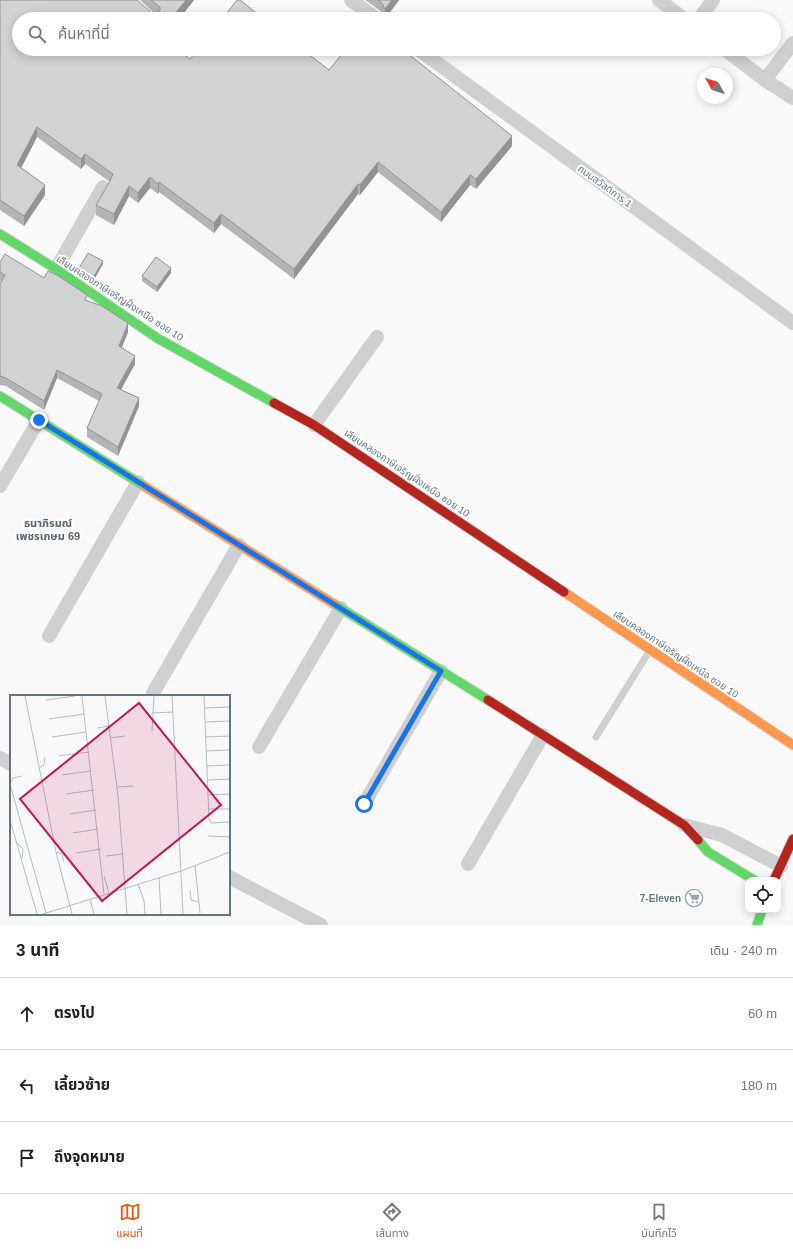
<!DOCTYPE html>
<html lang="th">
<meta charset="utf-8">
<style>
:root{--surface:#fff;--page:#f6f6f6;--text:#202124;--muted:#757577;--line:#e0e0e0;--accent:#ea580c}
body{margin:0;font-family:Helvetica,"Noto Sans Thai",sans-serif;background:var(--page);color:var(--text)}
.controls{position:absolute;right:12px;bottom:12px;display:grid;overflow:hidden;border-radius:8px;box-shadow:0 2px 10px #0003}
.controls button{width:36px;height:36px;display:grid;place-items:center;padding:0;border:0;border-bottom:1px solid var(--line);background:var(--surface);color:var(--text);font:20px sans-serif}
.compass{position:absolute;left:697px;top:68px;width:36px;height:36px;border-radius:50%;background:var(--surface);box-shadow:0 2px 10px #0003;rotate:309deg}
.stop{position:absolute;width:12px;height:12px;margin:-9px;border:3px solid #1a73e8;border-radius:50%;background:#fff}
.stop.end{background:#1a73e8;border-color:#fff;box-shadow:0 1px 4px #0008}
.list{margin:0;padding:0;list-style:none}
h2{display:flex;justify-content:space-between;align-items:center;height:52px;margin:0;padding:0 16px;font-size:17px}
h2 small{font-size:13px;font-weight:400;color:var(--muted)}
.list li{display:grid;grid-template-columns:26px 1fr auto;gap:12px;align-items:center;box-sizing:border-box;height:72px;padding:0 16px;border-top:1px solid var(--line)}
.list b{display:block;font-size:15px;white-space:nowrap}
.list em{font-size:13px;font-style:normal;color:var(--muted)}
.icon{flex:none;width:22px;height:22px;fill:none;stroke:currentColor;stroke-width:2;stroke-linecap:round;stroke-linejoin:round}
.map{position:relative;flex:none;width:793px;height:925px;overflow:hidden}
.search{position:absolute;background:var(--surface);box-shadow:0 2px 10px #0003;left:12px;right:12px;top:12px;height:44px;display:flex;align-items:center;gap:10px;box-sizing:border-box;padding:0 14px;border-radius:22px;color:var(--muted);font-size:15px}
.sheet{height:268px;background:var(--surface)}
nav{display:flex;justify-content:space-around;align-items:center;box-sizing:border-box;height:56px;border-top:1px solid var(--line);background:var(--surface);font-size:11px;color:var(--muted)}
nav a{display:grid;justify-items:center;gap:2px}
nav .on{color:var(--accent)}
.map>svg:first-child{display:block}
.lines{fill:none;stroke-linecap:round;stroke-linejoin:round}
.fast-casing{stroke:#d5d6d7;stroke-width:11}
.slow-casing{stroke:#d5d6d7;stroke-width:11}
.jam-casing{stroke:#d5d6d7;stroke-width:11}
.lane{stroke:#cecfd0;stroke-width:7}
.street{stroke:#cecfd0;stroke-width:14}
.fast{stroke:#63d668;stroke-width:9}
.slow{stroke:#ff974d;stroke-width:9}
.jam{stroke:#b3261e;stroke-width:9}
.wall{fill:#b3b5b5}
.shaded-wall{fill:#929394}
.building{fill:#d0d2d3;stroke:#929394}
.route{stroke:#1a73e8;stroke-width:5}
.labels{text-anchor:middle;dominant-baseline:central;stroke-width:4;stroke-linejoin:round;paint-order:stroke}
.street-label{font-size:10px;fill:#657683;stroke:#fff}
.poi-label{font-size:10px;font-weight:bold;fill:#657683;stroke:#fff;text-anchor:end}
.neighbourhood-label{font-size:11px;font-weight:bold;fill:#57646e;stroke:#fff}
.inset-road{fill:none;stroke:#b5bdc3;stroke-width:1}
.view{fill:#c2185b;fill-opacity:0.15;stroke:#c2185b;stroke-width:2}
.inset-edge{fill:none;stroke:#657683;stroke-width:2}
</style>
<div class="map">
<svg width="793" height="925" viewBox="0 0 793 925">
<rect width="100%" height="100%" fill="#f9f9f9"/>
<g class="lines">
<defs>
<g id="fast">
<path d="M 0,234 L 56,269 L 157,338 L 274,403"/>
<path d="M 0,396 L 144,486"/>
<path d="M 334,604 L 488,700"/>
<path d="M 698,840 L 708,852 L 754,880"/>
<path d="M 757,925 L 762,910"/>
</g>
<g id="slow">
<path d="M 144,486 L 334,604"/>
<path d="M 564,592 L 793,745"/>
</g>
<g id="jam">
<path d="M 274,403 L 314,425 L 564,592"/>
<path d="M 488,700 L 684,825 L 698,840"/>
<path d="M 774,880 L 793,839"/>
</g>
</defs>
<!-- fast casing -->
<use href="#fast" class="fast-casing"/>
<!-- slow casing -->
<use href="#slow" class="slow-casing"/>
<!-- jam casing -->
<use href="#jam" class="jam-casing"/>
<!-- lane -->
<path class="lane" d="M 596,737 L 650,650"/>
<!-- street -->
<g class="street">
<path d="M 351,0 L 377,19"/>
<path d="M 659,0 L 684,19"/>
<path d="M 699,19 L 713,0"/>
<path d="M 418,49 L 793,323"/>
<path d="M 724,49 L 765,80 L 793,98"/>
<path d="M 765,80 L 793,43"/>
<path d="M 56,269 L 103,187"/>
<path d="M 314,425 L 377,337"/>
<path d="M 0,486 L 39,420"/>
<path d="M 49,636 L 138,482"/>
<path d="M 153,693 L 239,545"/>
<path d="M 259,747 L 341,608"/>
<path d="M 0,758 L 11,764"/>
<path d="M 364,804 L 441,671"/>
<path d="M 684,825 L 722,835 L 781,866"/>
<path d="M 468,864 L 543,735"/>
<path d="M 229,877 L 321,925"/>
</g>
<!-- fast -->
<use href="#fast" class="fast"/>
<!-- slow -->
<use href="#slow" class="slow"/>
<!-- jam -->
<use href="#jam" class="jam"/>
</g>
<!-- wall -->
<g class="wall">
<path d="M 0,0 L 154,13 L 140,0 L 194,0 L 179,19 L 19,19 L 190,59 L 329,70 L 512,146 L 476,189 L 470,185 L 441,222 L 378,172 L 360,195 L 358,194 L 294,279 L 221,224 L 214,233 L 159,192 L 158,194 L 150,188 L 138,203 L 129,196 L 114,225 L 96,215 L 96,205 L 110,182 L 85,164 L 81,169 L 37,137 L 21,168 L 45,195 L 24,226 L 0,210 Z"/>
<path d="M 365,0 L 399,0 L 385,19 L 382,12 Z"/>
<path d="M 0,262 L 44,278 L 87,300 L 128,332 L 121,348 L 135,364 L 120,390 L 139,406 L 118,456 L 87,437 L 87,428 L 99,401 L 57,378 L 44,410 L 6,386 L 0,385 L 0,284 L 1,281 L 0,281 Z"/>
<path d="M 103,264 L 93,281 L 79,271 L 79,268 Z"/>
<path d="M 171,273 L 157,292 L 142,281 L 142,276 Z"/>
</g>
<!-- shaded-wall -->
<g class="shaded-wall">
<path d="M 186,0 L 194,0 L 179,19 L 171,19 Z"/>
<path d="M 392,0 L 399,0 L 385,19 L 385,9 Z"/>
<path d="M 37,127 L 37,137 L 17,176 L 17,165 Z"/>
<path d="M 512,136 L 512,146 L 476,189 L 476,179 Z"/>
<path d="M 85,154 L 85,164 L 81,169 L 81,159 Z"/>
<path d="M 378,162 L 378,172 L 360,195 L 360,185 Z"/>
<path d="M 470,175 L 470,185 L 441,222 L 441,212 Z"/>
<path d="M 150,177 L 150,188 L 138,203 L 138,193 Z"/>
<path d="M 159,182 L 159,192 L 158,194 L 158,184 Z"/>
<path d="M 358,184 L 358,194 L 294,279 L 294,269 Z"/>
<path d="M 45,185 L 45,195 L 24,226 L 24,216 Z"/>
<path d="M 129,186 L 129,196 L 114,225 L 114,214 Z"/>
<path d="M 221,214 L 221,224 L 214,233 L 214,223 Z"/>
<path d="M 103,261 L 103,264 L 93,281 L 93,278 Z"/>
<path d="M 171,268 L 171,273 L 157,292 L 157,287 Z"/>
<path d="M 128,323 L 128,332 L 119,355 L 119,346 Z"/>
<path d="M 135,356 L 135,364 L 117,397 L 117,388 Z"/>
<path d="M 57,370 L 57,378 L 44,410 L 44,401 Z"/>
<path d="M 139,398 L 139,406 L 118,456 L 118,447 Z"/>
</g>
<!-- building -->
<g class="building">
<path d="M 0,0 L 137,0 L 152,13 L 157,13 L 160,10 L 160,7 L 151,0 L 186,0 L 171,19 L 19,19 L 19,49 L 177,49 L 190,59 L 198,49 L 302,49 L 329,70 L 346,49 L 402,49 L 512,136 L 476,179 L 470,175 L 441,212 L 378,162 L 360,185 L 358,184 L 294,269 L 221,214 L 214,223 L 159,182 L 158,184 L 150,177 L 138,193 L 129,186 L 114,214 L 96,205 L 110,181 L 113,174 L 85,154 L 81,159 L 37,127 L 17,165 L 45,185 L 24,216 L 0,200 Z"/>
<path d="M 237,0 L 240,0 L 264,19 L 222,19 Z"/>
<path d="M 378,0 L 392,0 L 385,9 L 382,3 Z"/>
<path d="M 88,253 L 103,261 L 93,278 L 79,268 Z"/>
<path d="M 5,254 L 44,278 L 48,271 L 57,275 L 87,295 L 85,300 L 102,306 L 128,323 L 119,346 L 135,356 L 117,388 L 139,398 L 118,447 L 87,428 L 102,394 L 57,370 L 44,401 L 6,378 L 0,376 L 0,284 L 5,275 L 0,272 L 0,262 Z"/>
<path d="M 156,257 L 171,268 L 157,287 L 142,276 Z"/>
</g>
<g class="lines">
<!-- route -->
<path class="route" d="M 39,420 L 441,671 L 364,804"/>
</g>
<!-- icons -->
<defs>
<symbol id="supermarket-ring" viewBox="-11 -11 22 22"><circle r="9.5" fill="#fff" stroke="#99a4ac" stroke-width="1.5"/><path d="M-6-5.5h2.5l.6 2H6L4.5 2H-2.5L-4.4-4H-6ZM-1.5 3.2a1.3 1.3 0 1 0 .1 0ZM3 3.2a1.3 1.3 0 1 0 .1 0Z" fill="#99a4ac"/></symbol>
</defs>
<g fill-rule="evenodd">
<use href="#supermarket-ring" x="684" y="888" width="20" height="20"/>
</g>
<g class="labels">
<!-- street labels -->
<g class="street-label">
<text transform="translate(605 186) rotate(36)">ถนนสวัสดิการ 1</text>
<text transform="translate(120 298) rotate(33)">เลียบคลองภาษีเจริญฝั่งเหนือ ซอย 10</text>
<text transform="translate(407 473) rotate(34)">เลียบคลองภาษีเจริญฝั่งเหนือ ซอย 10</text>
<text transform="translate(676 654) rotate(34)">เลียบคลองภาษีเจริญฝั่งเหนือ ซอย 10</text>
</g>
<!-- poi labels -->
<g class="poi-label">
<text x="681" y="898">7-Eleven</text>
</g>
<!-- neighbourhood labels -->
<g class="neighbourhood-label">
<text x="48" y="523">ธนาภิรมณ์<tspan x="48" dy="13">เพชรเกษม 69</tspan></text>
</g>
</g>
<!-- overview -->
<g transform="translate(10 695)">
<rect width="220" height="220" fill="#f9f9f9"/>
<path class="inset-road" d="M 15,1 L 46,157 L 62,219M 72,1 L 94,199M 95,1 L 108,101 L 117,219M 162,1 L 173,219M 194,1 L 199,124 L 201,128 L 220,127M 36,5 L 65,1M 194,13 L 220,12M 142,18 L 163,17M 39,24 L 74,19M 195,27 L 220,26M 87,33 L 99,31M 142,36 L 144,1M 42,42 L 76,37M 195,42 L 220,41M 100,43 L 115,41M 196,56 L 220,55M 48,61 L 79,57M 196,71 L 220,70M 29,73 L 34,70 L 35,62M 52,80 L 81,76M 12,81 L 3,83 L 0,89 L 36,218M 197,85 L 220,84M 107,92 L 124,91M 56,99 L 84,95M 197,100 L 220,99M 198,114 L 220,114M 60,119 L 86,115M 0,125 L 27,219M 63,138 L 88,134M 198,141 L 220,142M 6,147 L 13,154 L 12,164M 46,157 L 52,159 L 54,167M 66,158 L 91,154M 96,161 L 113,159M 185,170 L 190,218M 94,181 L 99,198M 149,183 L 151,219M 128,189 L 134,206 L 135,219M 180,195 L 181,205 L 189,207M 80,204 L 84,219M 33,219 L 171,176 L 220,157"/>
<path class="view" d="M 129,8 L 211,110 L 92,206 L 10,104 Z"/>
<rect width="220" height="220" class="inset-edge"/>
</g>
</svg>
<div class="controls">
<button><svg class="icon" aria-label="locate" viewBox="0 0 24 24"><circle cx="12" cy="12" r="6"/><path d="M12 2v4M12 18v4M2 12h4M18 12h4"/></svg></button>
</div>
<svg class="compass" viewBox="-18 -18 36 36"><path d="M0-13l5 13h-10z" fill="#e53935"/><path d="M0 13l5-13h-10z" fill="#757577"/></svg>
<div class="stop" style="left:364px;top:804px"></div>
<div class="stop end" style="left:39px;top:420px"></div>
<div class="search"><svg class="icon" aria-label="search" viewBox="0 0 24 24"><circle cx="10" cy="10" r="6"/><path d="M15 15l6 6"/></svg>ค้นหาที่นี่</div>
</div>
<section class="sheet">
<h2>3 นาที<small>เดิน · 240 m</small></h2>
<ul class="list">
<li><svg class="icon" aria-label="ahead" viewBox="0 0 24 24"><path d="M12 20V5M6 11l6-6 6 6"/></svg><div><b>ตรงไป</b></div><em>60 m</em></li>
<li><svg class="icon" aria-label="left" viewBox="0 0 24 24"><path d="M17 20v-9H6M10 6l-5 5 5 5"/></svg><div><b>เลี้ยวซ้าย</b></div><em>180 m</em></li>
<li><svg class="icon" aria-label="arrive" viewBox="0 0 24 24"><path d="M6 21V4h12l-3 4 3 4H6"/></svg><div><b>ถึงจุดหมาย</b></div></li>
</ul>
</section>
<nav>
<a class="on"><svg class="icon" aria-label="map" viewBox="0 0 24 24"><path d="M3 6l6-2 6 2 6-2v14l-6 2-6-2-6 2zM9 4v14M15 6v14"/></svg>แผนที่</a>
<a><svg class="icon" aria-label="directions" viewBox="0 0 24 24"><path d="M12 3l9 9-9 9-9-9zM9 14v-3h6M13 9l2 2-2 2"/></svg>เส้นทาง</a>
<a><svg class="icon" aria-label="saved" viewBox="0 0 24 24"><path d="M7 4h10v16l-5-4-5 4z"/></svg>บันทึกไว้</a>
</nav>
